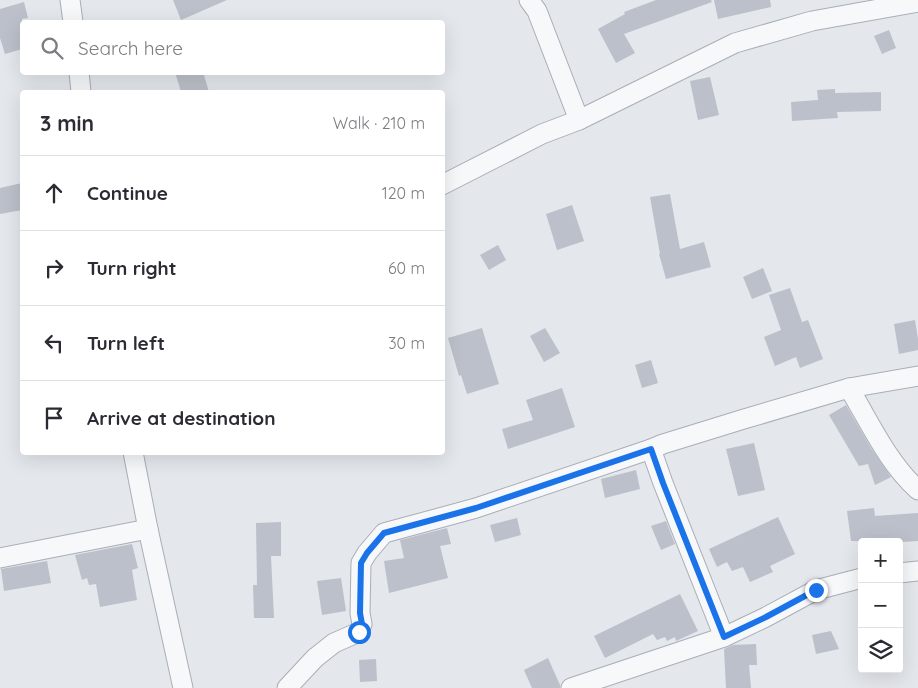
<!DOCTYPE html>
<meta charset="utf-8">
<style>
:root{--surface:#fff;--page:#f7f7f7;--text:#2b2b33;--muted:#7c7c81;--line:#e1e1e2}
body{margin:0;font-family:Quicksand,sans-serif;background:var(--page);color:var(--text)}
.controls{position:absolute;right:15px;bottom:15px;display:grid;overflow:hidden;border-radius:5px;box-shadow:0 5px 20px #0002}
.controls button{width:45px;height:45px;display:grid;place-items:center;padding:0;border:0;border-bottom:1px solid var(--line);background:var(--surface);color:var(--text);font:25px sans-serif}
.stop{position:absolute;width:15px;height:15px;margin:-11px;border:4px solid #1a73e8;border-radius:50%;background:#fff}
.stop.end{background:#1a73e8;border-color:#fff;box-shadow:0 1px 5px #0008}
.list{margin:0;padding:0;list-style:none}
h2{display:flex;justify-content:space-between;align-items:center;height:65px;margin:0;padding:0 20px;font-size:21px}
h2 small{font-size:16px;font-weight:400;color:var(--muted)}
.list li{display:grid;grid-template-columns:32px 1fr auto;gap:15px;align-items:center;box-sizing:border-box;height:75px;padding:0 20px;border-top:1px solid var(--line)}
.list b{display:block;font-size:19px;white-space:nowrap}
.list em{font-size:16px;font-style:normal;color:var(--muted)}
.icon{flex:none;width:28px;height:28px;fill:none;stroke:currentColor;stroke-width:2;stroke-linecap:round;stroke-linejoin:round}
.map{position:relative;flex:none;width:918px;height:688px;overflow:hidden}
.search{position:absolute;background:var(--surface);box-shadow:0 5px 20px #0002;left:20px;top:20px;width:425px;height:55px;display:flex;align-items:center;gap:12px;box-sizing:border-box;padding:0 18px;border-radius:5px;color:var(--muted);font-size:19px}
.panel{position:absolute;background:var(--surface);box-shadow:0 5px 20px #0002;left:20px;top:90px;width:425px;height:365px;border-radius:5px}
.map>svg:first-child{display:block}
.building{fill:#bbc0ca}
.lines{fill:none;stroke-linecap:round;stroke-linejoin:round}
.minor-casing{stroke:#a9aeb7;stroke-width:21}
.minor{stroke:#f7f8fa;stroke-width:19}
.route{stroke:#1a73e8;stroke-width:6}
</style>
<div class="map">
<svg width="918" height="688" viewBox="0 0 918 688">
<rect width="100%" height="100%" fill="#e4e7ec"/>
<!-- building -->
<g class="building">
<path d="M 173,0 L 227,0 L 181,20 Z"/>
<path d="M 656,0 L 711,0 L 712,2 L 624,34 L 635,53 L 616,63 L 598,29 L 625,14 L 624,12 Z"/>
<path d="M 714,0 L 770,0 L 771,7 L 718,19 Z"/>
<path d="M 24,2 L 28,18 L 22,19 L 22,49 L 5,54 L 0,38 L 0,9 Z"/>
<path d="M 889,30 L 896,48 L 882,54 L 874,36 Z"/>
<path d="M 175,72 L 203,72 L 209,92 L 181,92 Z"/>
<path d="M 710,77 L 719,115 L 698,120 L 690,81 Z"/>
<path d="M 835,89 L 835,93 L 881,92 L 881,111 L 837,112 L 838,118 L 792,121 L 791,102 L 818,100 L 817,90 Z"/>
<path d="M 22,183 L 22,210 L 0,214 L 0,188 Z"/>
<path d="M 670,194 L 680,249 L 704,242 L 711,267 L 666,279 L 659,254 L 660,254 L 650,197 Z"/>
<path d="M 572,205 L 584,241 L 557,250 L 546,214 Z"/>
<path d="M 498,245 L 506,260 L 489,270 L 480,255 Z"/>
<path d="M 763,268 L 772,291 L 752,299 L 743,277 Z"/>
<path d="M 790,288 L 802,322 L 808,320 L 823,359 L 800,368 L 796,357 L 775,366 L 764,337 L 781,330 L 769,295 Z"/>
<path d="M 915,320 L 918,339 L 918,350 L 899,354 L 894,324 Z"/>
<path d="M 482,328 L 499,384 L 467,394 L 461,375 L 459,376 L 448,338 Z"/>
<path d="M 545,328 L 560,353 L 544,362 L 530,336 Z"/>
<path d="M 651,360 L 658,383 L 642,388 L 635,365 Z"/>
<path d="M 562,388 L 575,427 L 508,449 L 502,429 L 533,420 L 526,400 Z"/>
<path d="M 846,405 L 871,448 L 891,477 L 875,485 L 868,464 L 859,466 L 829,415 Z"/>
<path d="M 754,443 L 765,490 L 738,496 L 726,449 Z"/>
<path d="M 636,470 L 640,489 L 605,498 L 601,479 Z"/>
<path d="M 874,508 L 875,516 L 918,513 L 918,541 L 903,542 L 851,541 L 847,511 Z"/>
<path d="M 778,517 L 795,554 L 770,566 L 773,572 L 750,582 L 743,567 L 732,571 L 727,562 L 717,567 L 709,549 Z"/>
<path d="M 517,518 L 521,535 L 495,542 L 490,525 Z"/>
<path d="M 666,521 L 675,544 L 661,550 L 651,526 Z"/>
<path d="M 281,522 L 281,556 L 271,556 L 274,618 L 254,618 L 253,585 L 257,585 L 256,523 Z"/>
<path d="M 447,528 L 451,544 L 440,546 L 448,578 L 389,593 L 384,561 L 404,558 L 400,540 Z"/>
<path d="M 132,544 L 138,568 L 132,570 L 137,600 L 100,607 L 96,584 L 89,585 L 87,578 L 82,580 L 75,555 Z"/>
<path d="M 47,561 L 51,583 L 4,591 L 1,569 Z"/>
<path d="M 341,578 L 346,611 L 322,615 L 317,581 Z"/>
<path d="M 680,594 L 698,631 L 676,641 L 675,637 L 667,641 L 665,637 L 657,640 L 653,634 L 605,658 L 594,636 Z"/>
<path d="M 831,631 L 839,649 L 816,654 L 812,635 Z"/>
<path d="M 756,644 L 757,665 L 749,665 L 751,688 L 726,688 L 724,649 L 733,645 Z"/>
<path d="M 548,658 L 560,685 L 560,688 L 532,688 L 524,670 Z"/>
<path d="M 376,659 L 377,681 L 360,682 L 359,660 Z"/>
</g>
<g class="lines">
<defs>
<g id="minor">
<path d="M 70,0 L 73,22"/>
<path d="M 529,0 L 537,11 L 579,120"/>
<path d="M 79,72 L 81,92"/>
<path d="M 442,185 L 542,134 L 579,120 L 735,43 L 812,21 L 918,2"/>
<path d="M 849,388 C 870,423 888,463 918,490"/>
<path d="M 133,452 L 148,529 L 183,688"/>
<path d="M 0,558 L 148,529"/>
<path d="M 899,573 L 918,571"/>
<path d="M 724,637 L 663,483 L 651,449 L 663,444 L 744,419 L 849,388 L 918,376"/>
<path d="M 287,688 L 315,658 L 334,643 L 359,632 L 362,624 L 360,613 L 361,563 L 367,553 L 384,533 L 476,508 L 651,449"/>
<path d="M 571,688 L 724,637 L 766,617 L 816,590 L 862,578"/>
</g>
</defs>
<!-- minor casing -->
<use href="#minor" class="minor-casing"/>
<!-- minor -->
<use href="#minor" class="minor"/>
</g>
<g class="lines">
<!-- route -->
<path class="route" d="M 359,632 L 362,624 L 360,613 L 361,563 L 367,553 L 384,533 L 476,508 L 651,449 L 663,483 L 724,637 L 766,617 L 816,590"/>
</g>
</svg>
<div class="controls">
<button>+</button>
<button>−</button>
<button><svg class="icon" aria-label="layers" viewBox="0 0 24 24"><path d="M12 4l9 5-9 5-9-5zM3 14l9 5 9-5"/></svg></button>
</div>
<div class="stop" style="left:359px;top:632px"></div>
<div class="stop end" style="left:816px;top:590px"></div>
<div class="search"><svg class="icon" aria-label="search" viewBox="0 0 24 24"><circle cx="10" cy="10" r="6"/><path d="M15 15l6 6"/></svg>Search here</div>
<section class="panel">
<h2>3 min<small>Walk · 210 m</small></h2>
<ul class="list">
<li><svg class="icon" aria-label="ahead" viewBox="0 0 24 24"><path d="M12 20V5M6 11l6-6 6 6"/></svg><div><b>Continue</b></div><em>120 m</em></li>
<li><svg class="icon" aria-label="right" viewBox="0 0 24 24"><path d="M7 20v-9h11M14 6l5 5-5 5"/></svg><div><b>Turn right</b></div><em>60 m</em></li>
<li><svg class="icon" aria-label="left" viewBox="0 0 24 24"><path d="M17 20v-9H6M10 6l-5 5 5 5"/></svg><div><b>Turn left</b></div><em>30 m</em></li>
<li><svg class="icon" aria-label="arrive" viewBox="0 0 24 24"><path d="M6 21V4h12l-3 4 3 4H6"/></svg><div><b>Arrive at destination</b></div></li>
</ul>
</section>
</div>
